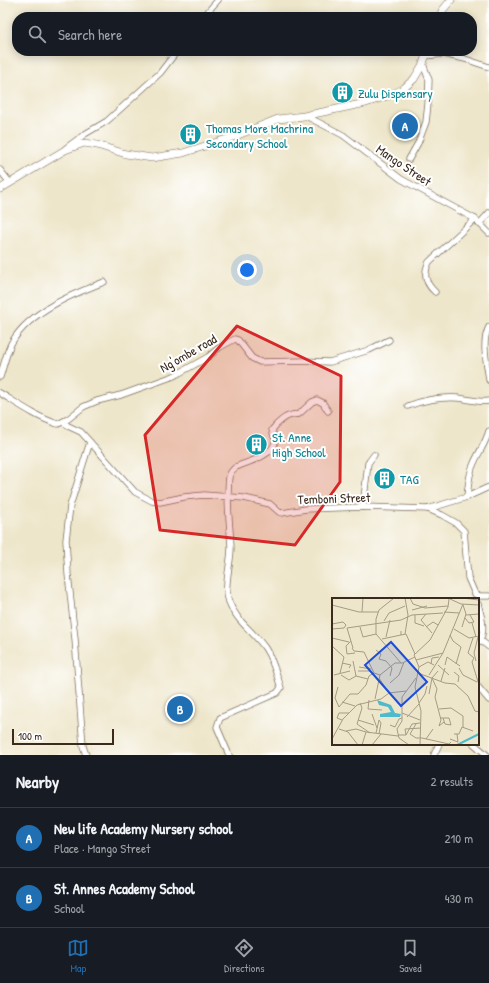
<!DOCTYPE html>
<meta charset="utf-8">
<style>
:root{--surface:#171b24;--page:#242831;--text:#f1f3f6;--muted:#9ea1a6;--line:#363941;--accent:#1f6fb2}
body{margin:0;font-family:"Patrick Hand",sans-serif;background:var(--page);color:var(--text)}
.scale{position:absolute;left:12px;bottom:10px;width:102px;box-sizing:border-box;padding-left:4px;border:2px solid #3b2a1e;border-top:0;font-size:11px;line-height:14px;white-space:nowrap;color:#3b2a1e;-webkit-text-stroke:3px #fff;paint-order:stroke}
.you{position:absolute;left:247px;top:270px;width:14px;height:14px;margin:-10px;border:3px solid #fff;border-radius:50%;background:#1a73e8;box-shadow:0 0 0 6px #1a73e833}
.badge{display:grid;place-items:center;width:26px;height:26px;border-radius:50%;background:var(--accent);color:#fff;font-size:13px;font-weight:700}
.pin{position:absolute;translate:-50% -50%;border:2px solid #fff;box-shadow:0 1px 4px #0006}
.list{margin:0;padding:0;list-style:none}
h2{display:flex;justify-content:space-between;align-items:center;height:52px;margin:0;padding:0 16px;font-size:17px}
h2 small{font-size:13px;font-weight:400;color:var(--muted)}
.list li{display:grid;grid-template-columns:26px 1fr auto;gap:12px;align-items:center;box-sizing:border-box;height:60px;padding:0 16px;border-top:1px solid var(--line)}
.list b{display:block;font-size:15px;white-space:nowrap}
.list p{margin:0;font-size:13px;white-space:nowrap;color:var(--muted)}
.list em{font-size:13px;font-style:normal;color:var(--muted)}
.icon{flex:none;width:22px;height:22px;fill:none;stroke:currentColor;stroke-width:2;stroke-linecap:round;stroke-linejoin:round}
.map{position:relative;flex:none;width:489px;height:755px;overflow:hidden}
.search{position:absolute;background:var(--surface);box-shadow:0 2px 10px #0003;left:12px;right:12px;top:12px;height:44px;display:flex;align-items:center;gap:10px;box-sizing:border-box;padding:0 14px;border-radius:16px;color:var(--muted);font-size:15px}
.sheet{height:172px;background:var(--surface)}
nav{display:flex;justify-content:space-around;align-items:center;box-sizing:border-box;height:56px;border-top:1px solid var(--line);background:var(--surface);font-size:11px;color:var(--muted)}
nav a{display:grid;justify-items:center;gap:2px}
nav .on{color:var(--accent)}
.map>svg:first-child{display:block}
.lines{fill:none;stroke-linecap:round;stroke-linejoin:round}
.minor-casing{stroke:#7a6c5a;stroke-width:7}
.tertiary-casing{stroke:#7a6c5a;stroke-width:8}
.minor{stroke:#fff;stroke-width:5.5}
.tertiary{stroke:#fff;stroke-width:7}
.marked{fill:#d62828;fill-opacity:0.2;stroke:#d62828;stroke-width:3;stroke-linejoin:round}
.labels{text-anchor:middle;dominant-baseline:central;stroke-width:4;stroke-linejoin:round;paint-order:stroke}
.culture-label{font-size:13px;fill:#0d838f;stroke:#fff;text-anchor:start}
.street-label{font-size:13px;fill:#3b2a1e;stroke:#fff}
.inset-river{fill:none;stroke:#50bacd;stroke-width:2}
.inset-road{fill:none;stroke:#a69b85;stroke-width:1}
.view{fill:#1d4ed8;fill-opacity:0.15;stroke:#1d4ed8;stroke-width:2}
.inset-edge{fill:none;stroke:#3b2a1e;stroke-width:2}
</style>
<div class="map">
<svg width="489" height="755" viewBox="0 0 489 755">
<rect width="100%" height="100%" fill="#fff"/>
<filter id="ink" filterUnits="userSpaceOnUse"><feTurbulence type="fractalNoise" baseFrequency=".025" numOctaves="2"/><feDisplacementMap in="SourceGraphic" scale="8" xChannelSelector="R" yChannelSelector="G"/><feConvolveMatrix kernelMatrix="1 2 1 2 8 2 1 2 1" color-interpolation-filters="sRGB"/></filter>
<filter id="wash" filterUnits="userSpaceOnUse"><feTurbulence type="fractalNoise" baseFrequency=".012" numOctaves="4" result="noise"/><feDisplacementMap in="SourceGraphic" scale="16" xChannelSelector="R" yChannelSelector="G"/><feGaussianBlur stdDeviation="0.9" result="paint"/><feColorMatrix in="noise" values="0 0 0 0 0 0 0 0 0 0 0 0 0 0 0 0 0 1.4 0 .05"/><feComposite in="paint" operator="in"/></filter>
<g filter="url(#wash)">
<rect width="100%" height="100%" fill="#eee6ca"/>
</g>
<g filter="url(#ink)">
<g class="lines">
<defs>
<g id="minor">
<path d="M 203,17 L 218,0"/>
<path d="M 425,56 L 443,54 L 465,59 L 489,67"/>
<path d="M 306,116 L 343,135 L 401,179 L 475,219 L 489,233"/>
<path d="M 66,148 L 85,134 L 107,121 L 160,73 L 177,51"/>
<path d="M 409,159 L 418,143 L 426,122 L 428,104 L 429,80 L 423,64"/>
<path d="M 0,170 L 10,183"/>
<path d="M 479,224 L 489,213"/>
<path d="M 435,292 C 425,283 423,274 429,262 L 475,219"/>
<path d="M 489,327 C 481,342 487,363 489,380"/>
<path d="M 0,377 C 4,365 6,353 12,342 C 30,311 73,294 104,282"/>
<path d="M 0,393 C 18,404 38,418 58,424 L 68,419 L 83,407 L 97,401 L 121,395 L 174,376 L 208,357 L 220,347 L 235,339 L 238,340 L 252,358 L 260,362 L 303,361 L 330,362 L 369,350 L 389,340"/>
<path d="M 408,406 C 424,400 441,397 458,398 C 469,399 478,403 489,401"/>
<path d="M 63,422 L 68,426 L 81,432 L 135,492 L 152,501 L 160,502 L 184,497 L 204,495 L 244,498 L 270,504 L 279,512 L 282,513 L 306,509 L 363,507 L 428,509 L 467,497 L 489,487"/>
<path d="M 467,497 C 468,486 469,473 474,463 C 479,452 486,442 489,431"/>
<path d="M 363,507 L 368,463 L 374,455"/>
<path d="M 428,509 L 442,515 L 456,523 L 464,531 L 468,578 L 475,594 L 480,596 L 489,596"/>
<path d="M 478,604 C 481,615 487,632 478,642"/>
<path d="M 480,640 L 489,647"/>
<path d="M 478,687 L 489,700"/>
<path d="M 474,744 L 487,755"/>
<path d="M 86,755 L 83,746 L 75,639 L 68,574 L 66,540 L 70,506 L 90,442"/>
<path d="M 229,755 L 217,727 L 220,718 L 277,693 L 281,688 C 277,675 273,660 265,648 C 254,632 236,621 229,602 C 223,586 231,565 231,547 C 230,524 226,500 229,477 C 230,472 232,470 236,467 C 247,462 273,456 275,442 C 275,437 273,434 272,430 C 276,424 285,416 292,415 C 294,414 297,415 299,414 L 312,402 L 317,400 L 323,403 L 328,411"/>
<path d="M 434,755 L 439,744"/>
</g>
<g id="tertiary">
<path d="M 440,17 L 442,11 L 451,0"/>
<path d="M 0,189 L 65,150 L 84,143 L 97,145 L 126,154 L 152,158 L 183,153 L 233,137 L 278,119 L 304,116 L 366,103 L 393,94 L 403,89 L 414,79 L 423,64 L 427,51"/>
</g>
</defs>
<!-- minor casing -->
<use href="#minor" class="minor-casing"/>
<!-- tertiary casing -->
<use href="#tertiary" class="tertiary-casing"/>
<!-- minor -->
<use href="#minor" class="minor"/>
<!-- tertiary -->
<use href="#tertiary" class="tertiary"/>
</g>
</g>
<!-- marked area -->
<path class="marked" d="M 237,326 L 341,376 L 340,482 L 295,545 L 160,530 L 145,435 Z"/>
<!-- icons -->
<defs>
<symbol id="building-disc" viewBox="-11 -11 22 22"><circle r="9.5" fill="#0f9aa8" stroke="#fff"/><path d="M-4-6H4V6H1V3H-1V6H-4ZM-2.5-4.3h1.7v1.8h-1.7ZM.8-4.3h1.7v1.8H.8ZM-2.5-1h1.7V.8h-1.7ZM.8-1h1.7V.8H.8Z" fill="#fff"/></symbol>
</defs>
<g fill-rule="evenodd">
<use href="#building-disc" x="330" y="80" width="25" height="25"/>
<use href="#building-disc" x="178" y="122" width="25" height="25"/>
<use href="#building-disc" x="244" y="432" width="25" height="25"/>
<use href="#building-disc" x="372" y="466" width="25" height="25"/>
</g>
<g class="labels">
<!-- culture labels -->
<g class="culture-label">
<text x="358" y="93">Zulu Dispensary</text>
<text x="206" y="128">Thomas More Machrina<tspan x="206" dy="15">Secondary School</tspan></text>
<text x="272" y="437">St. Anne<tspan x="272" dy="15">High School</tspan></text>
<text x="400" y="479">TAG</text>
</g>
<!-- street labels -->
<g class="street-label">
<text transform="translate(404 165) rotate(34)">Mango Street</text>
<text transform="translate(188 353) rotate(-30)">Ng'ombe road</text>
<text transform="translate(334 498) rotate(-2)">Temboni Street</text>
</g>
</g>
<!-- overview -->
<g transform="translate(332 598)">
<rect width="147" height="147" fill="#eee6ca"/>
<path d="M 45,102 L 59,107 L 63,115 L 69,116 L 68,119 L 48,119 L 48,116 L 59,114 L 56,109 L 47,107 Z" fill="#50bacd"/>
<path class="inset-river" d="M 125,147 L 147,136"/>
<path class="inset-road" d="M 62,0 L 47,12 L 44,21 L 44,36 L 69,65M 73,0 L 76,17 L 73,36M 78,0 L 81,6 L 93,10 L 116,8M 130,0 L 147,2M 118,1 L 129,6 L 147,7M 0,7 L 27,14 L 46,14M 80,12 L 95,8M 30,14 L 31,0M 112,14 L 127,15M 94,16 L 89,22 L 100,35M 83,17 L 83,25 L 92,28M 134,17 L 147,16M 133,20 L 137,25 L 142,24 L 138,17M 52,23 L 57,15 L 73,8M 140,25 L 144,39M 0,26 L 11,24 L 14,27 L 12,30 L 0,31M 28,29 L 31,39 L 44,36M 94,29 L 101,24 L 106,27M 130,29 L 134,16 L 131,7M 15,30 L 69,22 L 80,17 L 111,15M 15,30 L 21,50M 122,31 L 137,40 L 147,38M 69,37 L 74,36 L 83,56M 118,37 L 121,43 L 129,49M 54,39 L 58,22M 0,40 L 17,44M 141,40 L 136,55 L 142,60 L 140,64 L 147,87M 50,41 L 69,37 L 69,33M 19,43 L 14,48 L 15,56 L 23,55M 0,48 L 12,59 L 8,75M 20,50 L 22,53 L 32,54 L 42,75M 44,52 L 49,56 L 47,61 L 54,63 L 60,70 L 58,78M 84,62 L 111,55 L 131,6M 21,63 L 24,78M 144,63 L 142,55 L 146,39M 10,65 L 19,67 L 17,70M 99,66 L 100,60 L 107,59M 124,66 L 129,49M 106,67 L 117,77M 113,67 L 115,59 L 128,68M 27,69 L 39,71M 87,69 L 96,64 L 102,67M 127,70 L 131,77 L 145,84M 26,73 L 39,73M 122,74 L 127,78 L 126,84M 86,75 L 113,85 L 123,86 L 136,98 L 143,113 L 147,114M 2,77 L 18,73M 9,77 L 17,82 L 24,78 L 36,81M 97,77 L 111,55M 47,80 L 57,95M 100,80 L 105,91 L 103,99 L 109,122 L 107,128 L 112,124M 109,83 L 113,70M 58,85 L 67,77 L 72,64 L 83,59M 6,89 L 3,100 L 7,109 L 18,96 L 26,96 L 34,87 L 37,78 L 42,75 L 48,77M 97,96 L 100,80 L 106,73M 43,101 L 48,77 L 63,65 L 72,65M 37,102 L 36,111 L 50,112M 10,104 L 23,108M 28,105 L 30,110 L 25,126 L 38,135M 87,105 L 93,96 L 95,88M 107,111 L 119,110 L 131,118 L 131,129M 70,115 L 88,122M 40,116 L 45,130M 75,119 L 87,106M 108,120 L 117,120 L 119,127 L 113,126 L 111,120M 10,122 L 5,120 L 7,115 L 17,115M 26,122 L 42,127M 84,126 L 78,136 L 84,140 L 90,140M 58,127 L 63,129 L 67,121 L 70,120M 7,131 L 16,134 L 26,147M 14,133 L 24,131 L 34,134M 44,135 L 47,122 L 49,125 L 47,136M 122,136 L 127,136 L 130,129 L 141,133M 66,137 L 74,137 L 80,126 L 88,125M 74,137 L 73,131 L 89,130M 90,140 L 117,146 L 119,144M 0,141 L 11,121 L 25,107 L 49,101 L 57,95 L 74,93M 94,141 L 101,131M 118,141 L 126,144 L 125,136M 30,147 L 34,134 L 66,138M 40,147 L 49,136M 77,147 L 67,140 L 65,131 L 70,123 L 70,99 L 84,80M 88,147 L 89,113 L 83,89 L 87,69 L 82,57 L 98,42 L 116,9 L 117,1"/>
<path class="view" d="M 59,44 L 95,84 L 69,108 L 33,67 Z"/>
<rect width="147" height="147" class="inset-edge"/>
</g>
</svg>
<div class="scale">100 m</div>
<div class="you"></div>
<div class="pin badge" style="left:405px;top:126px">A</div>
<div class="pin badge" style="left:180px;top:709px">B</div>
<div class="search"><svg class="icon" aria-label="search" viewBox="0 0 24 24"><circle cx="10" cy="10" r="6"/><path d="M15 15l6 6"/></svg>Search here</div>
</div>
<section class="sheet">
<h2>Nearby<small>2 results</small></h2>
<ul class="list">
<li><span class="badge">A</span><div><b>New life Academy Nursery school</b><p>Place · Mango Street</p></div><em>210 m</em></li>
<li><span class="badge">B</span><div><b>St. Annes Academy School</b><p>School</p></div><em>430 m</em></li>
</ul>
</section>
<nav>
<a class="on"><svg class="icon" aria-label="map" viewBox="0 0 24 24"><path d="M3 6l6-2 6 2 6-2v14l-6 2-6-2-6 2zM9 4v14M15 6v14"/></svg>Map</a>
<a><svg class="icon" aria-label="directions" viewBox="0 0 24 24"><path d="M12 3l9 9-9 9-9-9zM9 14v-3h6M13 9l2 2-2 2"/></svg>Directions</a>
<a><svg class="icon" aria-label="saved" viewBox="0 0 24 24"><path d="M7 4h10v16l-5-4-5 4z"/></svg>Saved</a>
</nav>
